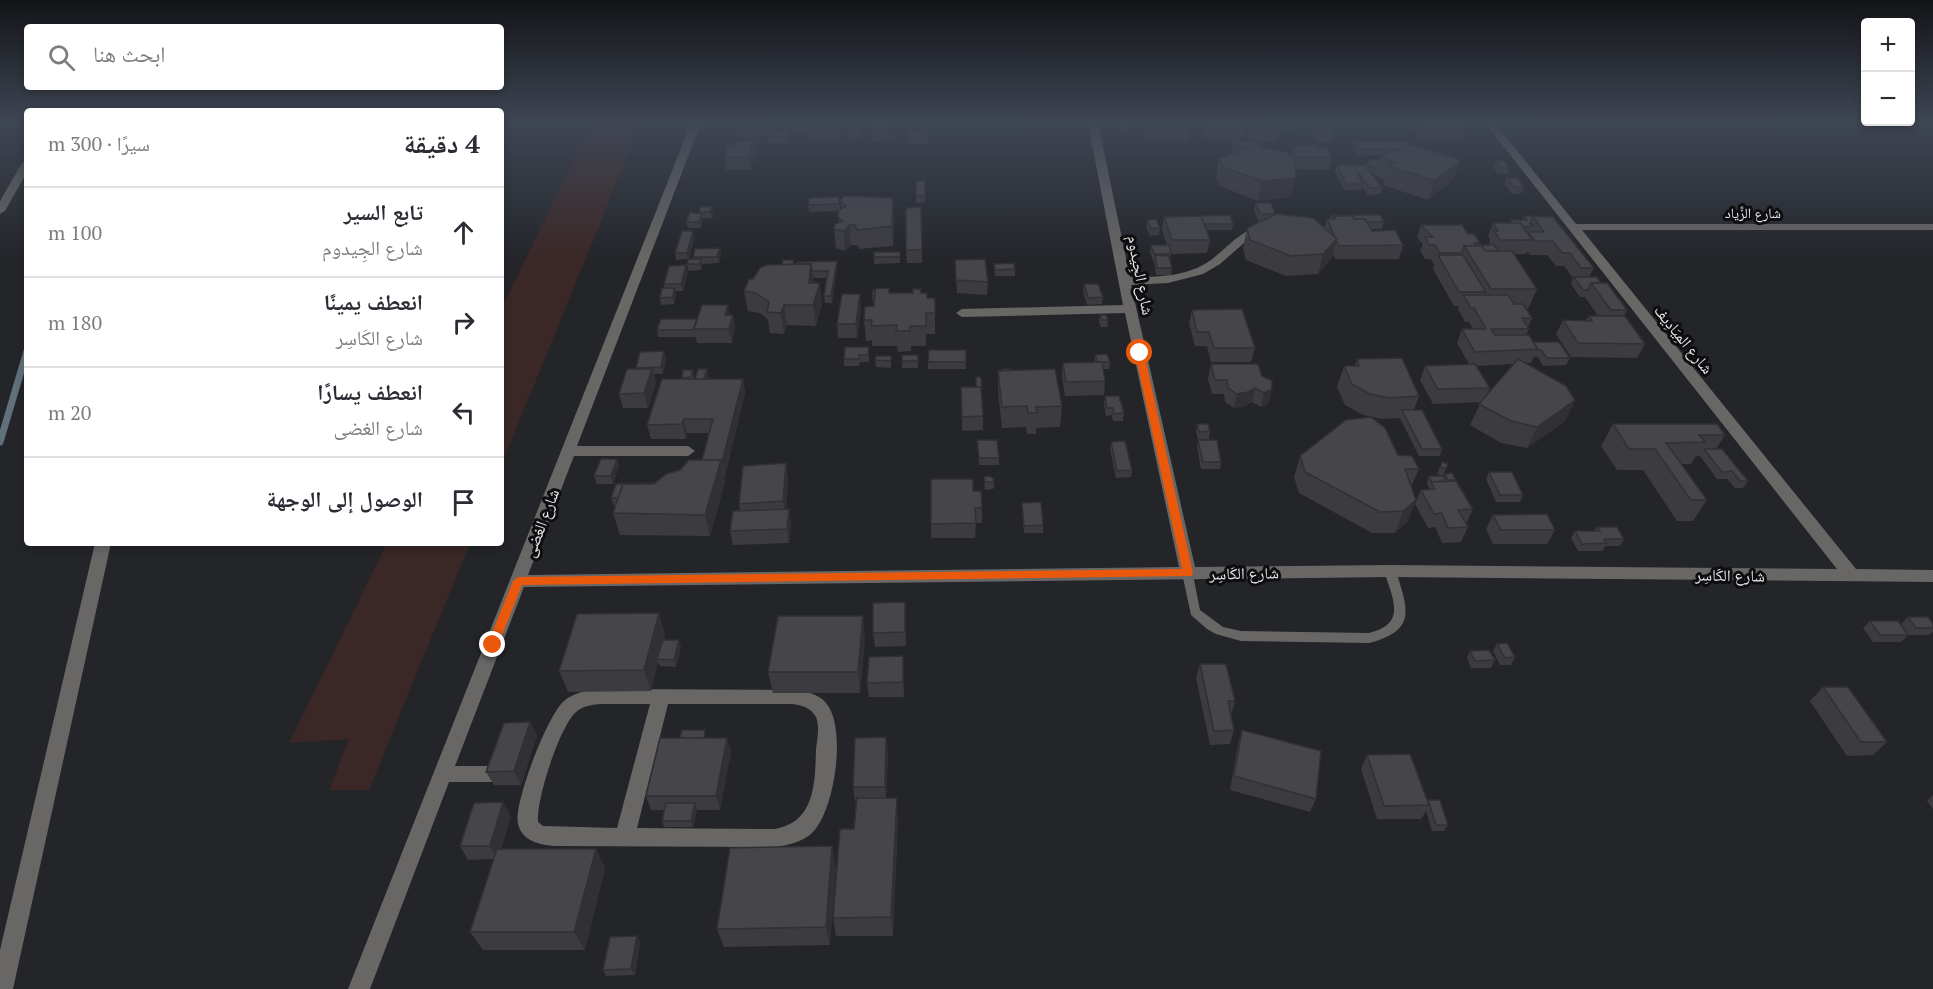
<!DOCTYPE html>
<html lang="ar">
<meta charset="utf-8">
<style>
:root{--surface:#fff;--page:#f7f7f7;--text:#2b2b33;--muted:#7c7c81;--line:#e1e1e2}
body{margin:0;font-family:"PT Serif","Noto Naskh Arabic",serif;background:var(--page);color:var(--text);direction:rtl}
.controls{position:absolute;right:18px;top:18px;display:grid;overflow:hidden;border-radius:6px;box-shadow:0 3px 9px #0003}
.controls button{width:54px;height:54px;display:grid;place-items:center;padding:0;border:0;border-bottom:2px solid var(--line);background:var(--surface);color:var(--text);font:30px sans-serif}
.stop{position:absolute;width:18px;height:18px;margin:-14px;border:4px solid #ea580c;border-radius:50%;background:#fff}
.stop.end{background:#ea580c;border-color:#fff;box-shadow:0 2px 6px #0008}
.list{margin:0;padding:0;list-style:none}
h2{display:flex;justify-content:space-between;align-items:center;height:78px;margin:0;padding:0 24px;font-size:26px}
h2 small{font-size:20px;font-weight:400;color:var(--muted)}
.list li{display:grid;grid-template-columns:39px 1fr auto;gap:18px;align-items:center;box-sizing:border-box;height:90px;padding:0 24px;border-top:2px solid var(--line)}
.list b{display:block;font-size:22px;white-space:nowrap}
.list p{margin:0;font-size:20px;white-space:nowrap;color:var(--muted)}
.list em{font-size:20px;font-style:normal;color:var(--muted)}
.icon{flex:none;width:33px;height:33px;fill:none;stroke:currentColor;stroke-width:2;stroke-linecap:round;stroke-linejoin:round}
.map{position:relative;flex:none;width:1933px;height:989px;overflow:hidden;direction:ltr}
.search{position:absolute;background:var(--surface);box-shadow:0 3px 9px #0003;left:24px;top:24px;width:480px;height:66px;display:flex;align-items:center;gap:15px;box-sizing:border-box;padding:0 21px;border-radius:6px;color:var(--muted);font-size:22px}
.panel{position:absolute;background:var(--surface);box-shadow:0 3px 9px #0003;left:24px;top:108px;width:480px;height:438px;border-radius:6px;direction:rtl}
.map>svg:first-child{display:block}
.industrial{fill:#3a2726}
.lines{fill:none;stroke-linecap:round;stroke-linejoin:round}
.stream{stroke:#60717c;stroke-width:7}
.service{fill:#696766;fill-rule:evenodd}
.pedestrian{fill:#696766;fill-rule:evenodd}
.minor{fill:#696766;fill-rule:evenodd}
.wall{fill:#3c3b40;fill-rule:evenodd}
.shaded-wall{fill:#313034}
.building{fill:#46454a;stroke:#313034;stroke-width:1.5}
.route{fill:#ea580c}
.labels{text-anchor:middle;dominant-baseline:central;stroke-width:6;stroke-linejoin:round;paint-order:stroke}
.far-street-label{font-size:14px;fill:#e7e9eb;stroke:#0e0e10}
.street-label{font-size:16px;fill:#e7e9eb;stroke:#0e0e10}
</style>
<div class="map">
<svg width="1933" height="989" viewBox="0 0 1933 989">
<rect width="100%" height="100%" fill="#232529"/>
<!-- industrial -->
<g class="industrial">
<path d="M 592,123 L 641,123 L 501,466 L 501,309 Z"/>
<path d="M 387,543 L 470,543 L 369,790 L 329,790 L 349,739 L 289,743 Z"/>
</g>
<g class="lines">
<!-- stream -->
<path class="stream" d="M 0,442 L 27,351"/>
<!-- service -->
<path class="service" d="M 1390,567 L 1394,568 L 1396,571 C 1408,610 1417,630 1369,643 L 1241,641 L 1216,634 L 1207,629 L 1191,615 L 1182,573 L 1184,570 L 1192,570 L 1200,610 L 1223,627 L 1241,631 L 1369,633 C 1407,624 1393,599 1384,571 L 1386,568 Z"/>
<!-- pedestrian -->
<g class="pedestrian">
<path d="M 27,160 L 27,172 L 5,211 L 0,214 L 0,201 L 22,163 Z"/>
<path d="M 95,543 L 111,543 L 13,989 L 0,989 L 0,950 Z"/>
</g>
<!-- minor -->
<g class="minor">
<path d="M 691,123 L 701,123 L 577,446 L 688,446 L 695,451 L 688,456 L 574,456 L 528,575 L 1179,567 L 1125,313 L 962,317 L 956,313 L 962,309 L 1123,305 L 1088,123 L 1098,123 L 1130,277 C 1158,277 1187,277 1211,260 C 1230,245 1241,230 1265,224 L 1271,227 L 1252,236 L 1220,264 L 1203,274 L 1168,283 L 1131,285 L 1195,567 L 1390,565 L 1837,569 L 1485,123 L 1495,123 L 1576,224 L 1933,224 L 1933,230 L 1582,230 L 1856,569 L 1933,570 L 1933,582 L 1390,577 L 524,587 L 455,766 L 499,766 L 506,768 L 509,774 L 506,780 L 499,782 L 449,782 L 370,989 L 348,989 Z"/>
<path d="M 603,689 L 792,690 C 804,691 818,693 826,703 C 847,727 835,809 813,832 C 803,842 789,845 775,847 L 555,846 C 540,845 522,841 518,824 C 513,804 548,714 564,701 C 574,692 590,690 603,689 ZM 599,704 L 650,704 L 617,828 L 543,826 L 538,822 C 536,799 560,726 576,712 C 583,706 591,705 599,704 ZM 668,704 L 792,704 C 802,705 811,708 816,717 C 820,727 817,740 816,750 C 815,783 815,822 775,829 L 637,828 Z"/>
</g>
</g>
<!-- wall -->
<g class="wall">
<path d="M 726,123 L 768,123 L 763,137 L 735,137 L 734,128 L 726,128 Z"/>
<path d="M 790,123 L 841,123 L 839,140 L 810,140 L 809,134 L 802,135 L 802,131 L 792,132 Z"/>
<path d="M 862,123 L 860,138 L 847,138 L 846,125 Z"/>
<path d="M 870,123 L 891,123 L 890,141 L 871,142 Z"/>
<path d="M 1120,123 L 1130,123 L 1131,128 L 1131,134 L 1122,134 Z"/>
<path d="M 1181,123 L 1242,123 L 1244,128 L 1242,141 L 1207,140 L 1204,132 L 1206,124 L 1194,128 Z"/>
<path d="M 1254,123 L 1293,123 L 1292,131 L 1274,131 L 1276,135 L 1274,142 L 1257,142 L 1260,147 L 1290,156 L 1292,147 L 1317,148 L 1332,157 L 1329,170 L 1295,169 L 1295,178 L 1291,197 L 1258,201 L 1220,186 L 1216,178 L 1219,159 L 1233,153 L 1231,148 L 1232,142 L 1251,141 L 1248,135 L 1250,129 L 1258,129 Z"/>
<rect x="1335" y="123" width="20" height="1"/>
<path d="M 1408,123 L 1473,123 L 1471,128 L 1466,128 L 1462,141 L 1419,141 Z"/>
<path d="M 1145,127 L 1189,135 L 1188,141 L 1146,141 L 1144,133 Z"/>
<path d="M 928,130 L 928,144 L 908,144 L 908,132 L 921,132 Z"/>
<path d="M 1315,131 L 1334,136 L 1332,142 L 1317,143 L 1313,137 Z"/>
<path d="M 767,137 L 790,137 L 788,143 L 768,143 Z"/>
<path d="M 754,140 L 756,153 L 751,170 L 726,170 L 724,158 L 733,146 Z"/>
<path d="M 1354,141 L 1412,145 L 1454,179 L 1428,200 L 1383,185 L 1385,179 L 1375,176 L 1375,174 L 1371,173 L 1382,188 L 1381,194 L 1368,195 L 1362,187 L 1361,190 L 1344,190 L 1335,172 L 1337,165 L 1365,166 L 1365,165 L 1379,161 L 1380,157 L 1384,155 L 1356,155 L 1352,148 Z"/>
<path d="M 1496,161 L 1509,168 L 1507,174 L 1498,174 L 1493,167 Z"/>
<path d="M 1507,178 L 1524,187 L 1522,193 L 1512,194 L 1504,184 Z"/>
<path d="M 916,181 L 925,181 L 925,202 L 916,203 Z"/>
<path d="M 839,197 L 840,210 L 841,209 L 840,200 L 894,217 L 893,246 L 859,249 L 857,245 L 851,245 L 845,251 L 836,248 L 834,229 L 839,223 L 838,211 L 809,212 L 808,205 Z"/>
<path d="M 1256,203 L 1275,214 L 1324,228 L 1327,219 L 1329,219 L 1331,215 L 1353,216 L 1353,215 L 1384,222 L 1382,229 L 1371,229 L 1372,231 L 1403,245 L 1399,259 L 1335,259 L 1333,254 L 1332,258 L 1318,274 L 1286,276 L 1246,260 L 1243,248 L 1247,228 L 1263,221 L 1258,221 L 1254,209 Z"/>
<path d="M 701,207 L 713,213 L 712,218 L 703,218 L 703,221 L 701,228 L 688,228 L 686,222 L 699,214 L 699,212 Z"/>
<path d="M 921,207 L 922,263 L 907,263 L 906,250 Z"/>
<path d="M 1524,216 L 1553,217 L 1594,268 L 1589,277 L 1601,283 L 1627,310 L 1624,316 L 1645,344 L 1637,358 L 1571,357 L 1556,334 L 1563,320 L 1586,320 L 1589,316 L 1598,316 L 1585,297 L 1580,297 L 1571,284 L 1573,278 L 1564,266 L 1556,266 L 1547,255 L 1530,255 L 1527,251 L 1526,254 L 1513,254 L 1537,289 L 1528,309 L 1526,309 L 1532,318 L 1528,327 L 1529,329 L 1526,335 L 1533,342 L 1570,358 L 1566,365 L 1543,366 L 1538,357 L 1534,357 L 1531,363 L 1526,363 L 1575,400 L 1565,421 L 1527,448 L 1501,443 L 1470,425 L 1481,402 L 1433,404 L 1420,380 L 1425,366 L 1469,364 L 1457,343 L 1462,329 L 1473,329 L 1469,322 L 1465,322 L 1458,309 L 1459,306 L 1454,306 L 1433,269 L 1434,265 L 1431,259 L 1425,259 L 1420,251 L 1423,244 L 1417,238 L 1421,225 L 1468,234 L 1480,243 L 1479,245 L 1490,245 L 1489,244 L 1490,240 L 1488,236 L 1493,223 L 1510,223 L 1511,220 L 1522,220 ZM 1513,364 L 1487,394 L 1490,388 L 1476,366 Z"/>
<path d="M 1164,217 L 1233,224 L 1232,230 L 1206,230 L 1210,240 L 1207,253 L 1171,254 L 1170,261 L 1172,268 L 1171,275 L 1156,275 L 1154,261 L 1153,261 L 1150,252 L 1151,245 L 1167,245 L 1162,230 Z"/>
<path d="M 1147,220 L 1160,228 L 1159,235 L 1150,236 L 1146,226 Z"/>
<path d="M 694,238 L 689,259 L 693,259 L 693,257 L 721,255 L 719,263 L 702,264 L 701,270 L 688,271 L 687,264 L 688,259 L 676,260 L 675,253 Z"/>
<path d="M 900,252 L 900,263 L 874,264 L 874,257 Z"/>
<path d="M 955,260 L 988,282 L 987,295 L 957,293 Z"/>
<path d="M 794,264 L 837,268 L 832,303 L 825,303 L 824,296 L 827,278 L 813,278 L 814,283 L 822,304 L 816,326 L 787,325 L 784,334 L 770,333 L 768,320 L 760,313 L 748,311 L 744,291 L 753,279 Z"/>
<path d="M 994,264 L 1015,269 L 1015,276 L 995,276 Z"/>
<path d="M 688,272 L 683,291 L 675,291 L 676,295 L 674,304 L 661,305 L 660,298 L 664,288 L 664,284 Z"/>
<path d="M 1084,284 L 1103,297 L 1102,304 L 1087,305 L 1083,291 Z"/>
<path d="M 890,293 L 921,293 L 927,298 L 935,298 L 935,334 L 926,334 L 926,346 L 911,346 L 911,351 L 898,352 L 897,346 L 872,346 L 872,340 L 866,341 L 864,320 L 874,306 L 875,303 L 873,303 L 872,296 Z"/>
<path d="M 861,308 L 857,338 L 838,338 L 837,324 Z"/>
<path d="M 1192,310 L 1255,348 L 1251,362 L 1211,362 L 1207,346 L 1195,346 L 1189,323 Z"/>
<path d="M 733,315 L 735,328 L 732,343 L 697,343 L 695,335 L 695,337 L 658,337 L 657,330 L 697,319 Z"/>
<path d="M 1100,315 L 1108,320 L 1107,327 L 1101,327 L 1099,322 Z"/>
<path d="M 869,347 L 869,362 L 860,362 L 859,366 L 844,366 L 844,359 Z"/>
<path d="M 966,350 L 966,369 L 928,369 L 928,362 Z"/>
<path d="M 664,351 L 666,358 L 663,374 L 654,374 L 656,383 L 648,408 L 623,408 L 619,394 L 636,369 L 636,368 Z"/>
<path d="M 918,355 L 918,368 L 902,368 L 902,361 Z"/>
<path d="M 1095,355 L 1110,362 L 1109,369 L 1103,369 L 1105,381 L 1104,395 L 1065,396 L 1062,377 L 1063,363 L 1095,362 Z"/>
<path d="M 891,356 L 891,368 L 876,367 L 875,360 Z"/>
<path d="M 1357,359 L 1419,396 L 1414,410 L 1442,449 L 1440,456 L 1419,456 L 1400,418 L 1382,419 L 1363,415 L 1345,405 L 1337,387 L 1344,366 L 1355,366 Z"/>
<path d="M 1211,364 L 1258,364 L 1269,403 L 1261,407 L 1252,402 L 1245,406 L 1234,408 L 1225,402 L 1224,394 L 1212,394 L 1208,379 Z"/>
<path d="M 707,369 L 708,376 L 708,379 L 743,379 L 745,393 L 725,476 L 724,476 L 725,482 L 710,536 L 620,535 L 613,513 L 616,506 L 614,506 L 611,498 L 654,483 L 702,460 L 710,433 L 687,433 L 686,439 L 651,439 L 647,425 L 682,379 L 682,378 L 693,370 L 694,379 L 695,379 Z"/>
<path d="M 998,371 L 1010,371 L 1062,406 L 1060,427 L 1036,428 L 1036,434 L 1027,434 L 1026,427 L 1002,428 L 998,392 Z"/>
<path d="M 961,387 L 982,392 L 983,416 L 983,430 L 962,431 Z"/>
<path d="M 1105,396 L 1124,413 L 1123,421 L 1113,421 L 1112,415 L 1106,416 L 1104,403 Z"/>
<path d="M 1197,424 L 1210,431 L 1209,439 L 1198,439 L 1196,432 Z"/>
<path d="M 1613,424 L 1725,435 L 1716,449 L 1748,481 L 1743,488 L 1735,488 L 1727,479 L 1717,479 L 1700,456 L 1696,456 L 1691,464 L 1681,464 L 1707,500 L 1693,521 L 1677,521 L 1643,470 L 1617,470 L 1601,446 Z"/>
<path d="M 977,440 L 999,458 L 999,465 L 979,465 Z"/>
<path d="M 1198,440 L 1221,462 L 1220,469 L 1201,469 L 1197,447 Z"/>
<path d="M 1111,442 L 1132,470 L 1131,477 L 1116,478 L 1110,449 Z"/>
<path d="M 1398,455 L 1419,469 L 1411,487 L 1408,521 L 1395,533 L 1372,533 L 1299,493 L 1294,477 L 1300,456 Z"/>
<path d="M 617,459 L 619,466 L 613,484 L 597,484 L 594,476 Z"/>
<path d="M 1442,462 L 1448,464 L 1443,476 L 1443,477 L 1445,474 L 1456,480 L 1455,481 L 1473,509 L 1466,524 L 1468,527 L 1461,542 L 1442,543 L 1435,527 L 1428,528 L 1415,504 L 1421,490 L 1428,489 L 1429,488 L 1427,483 L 1429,476 L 1442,476 L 1437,474 Z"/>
<path d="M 786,463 L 788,478 L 786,509 L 791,523 L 789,543 L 733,545 L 730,531 L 740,511 L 739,504 Z"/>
<path d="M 1489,472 L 1523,495 L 1520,502 L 1496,502 L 1486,479 Z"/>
<path d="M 984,477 L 994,479 L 994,487 L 993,489 L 985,490 Z"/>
<path d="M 973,491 L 982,508 L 982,523 L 976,523 L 975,538 L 931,538 L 931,524 Z"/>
<path d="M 1022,503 L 1043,525 L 1043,533 L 1024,533 L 1022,510 Z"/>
<path d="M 1493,515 L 1555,530 L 1547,544 L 1493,544 L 1486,529 Z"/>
<path d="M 1597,527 L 1624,539 L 1620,546 L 1605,546 L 1603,551 L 1578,551 L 1571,538 L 1575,531 L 1594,531 Z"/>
<path d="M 905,616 L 906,646 L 875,647 L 873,633 Z"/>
<path d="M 1908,617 L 1933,624 L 1933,632 L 1929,635 L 1909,635 L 1901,624 Z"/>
<path d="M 1870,621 L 1908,635 L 1901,642 L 1873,642 L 1863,628 Z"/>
<path d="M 665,634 L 664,640 L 681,647 L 676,667 L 660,666 L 658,662 L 651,691 L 568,692 L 559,671 Z"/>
<path d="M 865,637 L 860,693 L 773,693 L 768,672 Z"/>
<path d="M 1497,644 L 1515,657 L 1511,665 L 1500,665 L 1493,651 Z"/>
<path d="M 1470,651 L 1495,660 L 1491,668 L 1471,668 L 1467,658 Z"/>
<path d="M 1200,664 L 1235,701 L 1231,715 L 1234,730 L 1230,744 L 1210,745 L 1196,678 Z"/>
<path d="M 904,670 L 904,697 L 869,697 L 867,683 Z"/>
<path d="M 1823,687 L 1887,742 L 1873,755 L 1847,756 L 1810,701 Z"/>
<path d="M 530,722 L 537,736 L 521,785 L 494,785 L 486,772 Z"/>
<path d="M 1242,730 L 1316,799 L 1310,812 L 1230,790 L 1238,744 Z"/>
<path d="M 886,737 L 888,751 L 886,798 L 898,818 L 893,936 L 836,936 L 833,918 L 854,829 L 856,801 L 855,801 L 853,787 Z"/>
<path d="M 707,738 L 727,738 L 731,752 L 720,810 L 697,810 L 693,827 L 664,827 L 662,821 L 664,810 L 651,810 L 646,796 Z"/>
<path d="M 1367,755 L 1427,801 L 1448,825 L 1444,831 L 1432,831 L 1426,811 L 1421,819 L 1377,819 L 1361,769 Z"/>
<path d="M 1933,795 L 1933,809 L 1927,801 Z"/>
<path d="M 511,816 L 501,849 L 596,849 L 605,868 L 585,950 L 483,950 L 470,932 L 494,859 L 468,860 L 460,846 Z"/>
<path d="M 836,866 L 830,945 L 724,947 L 717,929 Z"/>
<path d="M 637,936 L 640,942 L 635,975 L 606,976 L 603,970 Z"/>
</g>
<!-- shaded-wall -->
<g class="shaded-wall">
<path d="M 762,123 L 768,123 L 763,137 L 761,125 Z"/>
<path d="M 838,123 L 841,123 L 839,140 Z"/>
<path d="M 860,123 L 862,123 L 860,138 L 859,125 Z"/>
<path d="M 1194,123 L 1206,123 L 1206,124 L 1194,128 Z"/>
<path d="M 789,131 L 790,137 L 788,143 L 788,137 Z"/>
<path d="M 754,140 L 756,153 L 751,170 L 749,157 Z"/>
<path d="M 1461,160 L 1454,179 L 1428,200 L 1434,181 Z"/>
<path d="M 1295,178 L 1291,197 L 1258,201 L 1262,181 Z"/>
<path d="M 893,198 L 894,217 L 893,246 L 892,226 Z"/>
<path d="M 712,206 L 713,213 L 712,218 L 710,212 Z"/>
<path d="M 702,214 L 703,221 L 701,228 L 699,222 Z"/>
<path d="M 849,225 L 851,245 L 845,251 L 844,231 Z"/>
<path d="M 693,231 L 694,238 L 688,259 L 687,253 Z"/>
<path d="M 1337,239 L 1332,258 L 1318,274 L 1323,254 Z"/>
<path d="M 720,248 L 721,255 L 719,263 L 717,257 Z"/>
<path d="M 701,259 L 702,265 L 701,270 L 700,264 Z"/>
<path d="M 837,261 L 837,268 L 832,303 L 831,296 Z"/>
<path d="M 811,264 L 814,284 L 809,283 Z"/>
<path d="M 686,265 L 688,272 L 683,291 L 681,284 Z"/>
<path d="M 820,283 L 822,304 L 816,326 L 813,305 Z"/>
<path d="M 674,288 L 676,295 L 674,304 L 673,297 Z"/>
<path d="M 860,294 L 861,308 L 857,338 L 856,324 Z"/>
<path d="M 728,305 L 730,319 L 725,315 Z"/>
<path d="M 784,305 L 787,325 L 784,334 L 781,313 Z"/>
<path d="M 733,315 L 735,328 L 732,343 L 729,329 Z"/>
<path d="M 664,351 L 666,358 L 663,374 L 661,367 Z"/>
<path d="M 652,369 L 656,383 L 648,408 L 644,393 Z"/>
<path d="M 707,369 L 708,376 L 705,389 L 704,382 Z"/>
<path d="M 743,379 L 745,393 L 725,476 L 722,462 Z"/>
<path d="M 1255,388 L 1252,402 L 1245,406 L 1234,408 L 1237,394 Z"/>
<path d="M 1272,389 L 1269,403 L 1261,407 L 1264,393 Z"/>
<path d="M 1575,400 L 1565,421 L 1527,448 L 1537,427 Z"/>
<path d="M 684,419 L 687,433 L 686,439 L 682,424 Z"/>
<path d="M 617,459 L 619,466 L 613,484 L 611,476 Z"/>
<path d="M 721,460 L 725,482 L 710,536 L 705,515 Z"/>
<path d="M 786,463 L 788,478 L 786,516 L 783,501 Z"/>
<path d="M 1416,500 L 1408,521 L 1395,533 L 1403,511 Z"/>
<path d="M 789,509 L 791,523 L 789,543 L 787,529 Z"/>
<path d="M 659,613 L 665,634 L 659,659 L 657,659 L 658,662 L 651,691 L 644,670 Z"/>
<path d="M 863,616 L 865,637 L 860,693 L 858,672 Z"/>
<path d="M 679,640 L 681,647 L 676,667 L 674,660 Z"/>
<path d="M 903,656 L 904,670 L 904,697 L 903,682 Z"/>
<path d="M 530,722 L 537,736 L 521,785 L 514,771 Z"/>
<path d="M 886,737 L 888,751 L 886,800 L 885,787 Z"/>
<path d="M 727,738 L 731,752 L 720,810 L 716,796 Z"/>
<path d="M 897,798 L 898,818 L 893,936 L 891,917 Z"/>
<path d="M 503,802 L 511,816 L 498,859 L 490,846 Z"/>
<path d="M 695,803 L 697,810 L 693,827 L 691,821 Z"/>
<path d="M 832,846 L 836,866 L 830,945 L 826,927 Z"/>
<path d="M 596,849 L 605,868 L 585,950 L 574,932 Z"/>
<path d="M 637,936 L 640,942 L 635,975 L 631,969 Z"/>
</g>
<!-- building -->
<g class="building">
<path d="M 734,123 L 762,123 L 761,125 L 733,125 Z"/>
<path d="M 846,123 L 860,123 L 859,125 L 846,125 Z"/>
<rect x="870" y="123" width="20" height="6"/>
<path d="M 1121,123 L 1130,123 L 1131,128 L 1122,128 Z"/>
<path d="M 1207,123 L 1242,123 L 1244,128 L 1209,128 Z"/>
<path d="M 1419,123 L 1463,123 L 1466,128 L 1423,128 Z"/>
<path d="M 1145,127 L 1187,127 L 1189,135 L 1147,135 Z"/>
<path d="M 1250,129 L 1273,129 L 1276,135 L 1252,135 Z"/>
<path d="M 921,130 L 928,130 L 928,137 L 908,138 L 908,132 L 921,132 Z"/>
<path d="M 1330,130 L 1334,136 L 1318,136 L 1315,131 Z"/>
<path d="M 769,131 L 789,131 L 788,137 L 767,137 Z"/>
<path d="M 754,140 L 749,157 L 724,158 L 727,146 L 733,146 L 735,141 Z"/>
<path d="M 1257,141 L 1260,147 L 1253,146 L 1249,147 L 1235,147 L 1232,142 Z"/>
<path d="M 1354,141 L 1409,142 L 1412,145 L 1410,144 L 1399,149 L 1358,149 Z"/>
<path d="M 1410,144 L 1461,160 L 1434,181 L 1389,166 L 1395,162 L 1380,157 Z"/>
<path d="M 1316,145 L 1317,148 L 1328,148 L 1332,157 L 1296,157 L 1292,147 Z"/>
<path d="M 1253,146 L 1287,152 L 1296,163 L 1295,178 L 1262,181 L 1223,167 L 1219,159 Z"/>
<path d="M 1371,159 L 1379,161 L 1377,168 L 1365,165 Z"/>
<path d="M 1496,161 L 1505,161 L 1509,168 L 1500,168 Z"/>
<path d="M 1337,165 L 1366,166 L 1382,188 L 1370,188 L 1356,170 L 1363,184 L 1346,184 Z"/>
<path d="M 1507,178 L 1517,178 L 1524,187 L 1514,187 Z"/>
<rect x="916" y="181" width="9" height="15"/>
<path d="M 845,196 L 893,198 L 892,226 L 857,230 L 855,225 L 849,225 L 844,231 L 834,229 L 835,224 L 843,221 L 838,217 L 838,211 L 846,206 L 840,200 Z"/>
<path d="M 839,197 L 839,204 L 808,205 L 809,198 Z"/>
<path d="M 1256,203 L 1271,203 L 1275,214 L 1260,214 Z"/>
<path d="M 712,206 L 710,212 L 699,212 L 701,207 Z"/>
<path d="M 921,207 L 922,250 L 906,250 L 906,208 Z"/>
<path d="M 690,212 L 702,214 L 699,222 L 686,222 Z"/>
<path d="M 1277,214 L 1313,218 L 1337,239 L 1323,254 L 1291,256 L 1250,240 L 1247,228 Z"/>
<path d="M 1230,215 L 1233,224 L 1204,224 L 1200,216 Z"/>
<path d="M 1331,215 L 1347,215 L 1347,216 L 1334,216 L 1334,219 L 1332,219 Z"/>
<path d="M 1353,215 L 1380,215 L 1384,222 L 1367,222 L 1365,219 L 1355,219 Z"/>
<path d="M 1201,216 L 1210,240 L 1172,240 L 1164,217 Z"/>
<path d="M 1334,216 L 1353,216 L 1354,219 L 1365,219 L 1372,231 L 1395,230 L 1403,245 L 1339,246 L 1336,240 L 1337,239 L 1335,237 L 1327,219 L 1336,219 Z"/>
<path d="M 1524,216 L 1533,216 L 1530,223 L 1533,226 L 1523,227 L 1520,223 L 1514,223 L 1511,220 L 1527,220 Z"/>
<path d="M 1533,216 L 1553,217 L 1594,268 L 1581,268 L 1570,253 L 1562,253 L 1553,241 L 1535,241 L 1528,232 L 1544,232 Z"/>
<path d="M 1156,219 L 1160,228 L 1151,229 L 1147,220 Z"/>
<path d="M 1493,223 L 1520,223 L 1532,240 L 1500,240 L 1494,231 L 1498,231 Z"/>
<path d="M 1421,225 L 1462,225 L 1468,234 L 1474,234 L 1480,243 L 1474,243 L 1476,246 L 1464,246 L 1462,253 L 1440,253 L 1435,245 L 1429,245 L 1425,237 L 1433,237 Z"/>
<path d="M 682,231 L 693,231 L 687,253 L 675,253 Z"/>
<path d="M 1151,245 L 1169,245 L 1171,254 L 1154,254 Z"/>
<path d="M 1479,245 L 1494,245 L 1498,251 L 1485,251 L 1482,246 L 1479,246 Z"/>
<path d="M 1464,246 L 1482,246 L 1485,251 L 1512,251 L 1537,289 L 1491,289 Z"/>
<path d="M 720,248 L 717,257 L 693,257 L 695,249 Z"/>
<rect x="874" y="252" width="26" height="5"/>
<path d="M 1155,255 L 1169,256 L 1172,268 L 1157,268 Z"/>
<path d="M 1438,255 L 1463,255 L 1486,292 L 1459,292 Z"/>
<path d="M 688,259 L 701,259 L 700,264 L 687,264 Z"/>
<path d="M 985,259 L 988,282 L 956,280 L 955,260 Z"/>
<path d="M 783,260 L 794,260 L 793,264 L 782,265 Z"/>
<path d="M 837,261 L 831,296 L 824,296 L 828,271 L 812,271 L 811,264 L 796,264 L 797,262 Z"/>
<path d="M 1014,263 L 1015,269 L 995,270 L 994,264 Z"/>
<path d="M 811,264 L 809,283 L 820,283 L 813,305 L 784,305 L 781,313 L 767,312 L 769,302 L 756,293 L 744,291 L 749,279 L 753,279 L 760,268 L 767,265 Z"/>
<path d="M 686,265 L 681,284 L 664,284 L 669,266 Z"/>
<path d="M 1574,277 L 1597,277 L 1601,283 L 1591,283 L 1588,290 L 1583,290 Z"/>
<path d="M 1591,283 L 1607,283 L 1627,310 L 1611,310 Z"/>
<path d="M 1084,284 L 1098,284 L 1103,297 L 1088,298 Z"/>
<path d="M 662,288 L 674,288 L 673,297 L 660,298 Z"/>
<path d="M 889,288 L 889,293 L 913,293 L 913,289 L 920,289 L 921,293 L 927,293 L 927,298 L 935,298 L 935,313 L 926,313 L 926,326 L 910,326 L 910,331 L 896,331 L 897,325 L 871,326 L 872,320 L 864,320 L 865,307 L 874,306 L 875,289 Z"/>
<path d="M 873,290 L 875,290 L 875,296 L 872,296 Z"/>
<path d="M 842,294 L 860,294 L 856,324 L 837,324 Z"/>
<path d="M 1463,295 L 1508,295 L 1514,304 L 1523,304 L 1532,318 L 1522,318 L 1529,329 L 1491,329 L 1495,335 L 1529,335 L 1538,349 L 1475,352 L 1462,329 L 1486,329 L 1474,308 L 1471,308 Z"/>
<path d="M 702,305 L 728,305 L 725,315 L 733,315 L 729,329 L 694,329 Z"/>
<path d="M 1242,309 L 1255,348 L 1214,348 L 1209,332 L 1197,332 L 1192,310 Z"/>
<path d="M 1100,315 L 1106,315 L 1108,320 L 1102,320 Z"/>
<path d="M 1589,316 L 1625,316 L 1645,344 L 1578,343 L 1563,320 L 1592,321 Z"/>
<path d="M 661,319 L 697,319 L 693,330 L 657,330 Z"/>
<path d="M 1533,342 L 1559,342 L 1570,358 L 1547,358 L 1541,350 L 1537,350 L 1538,349 Z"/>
<path d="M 845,347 L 869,347 L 868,355 L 859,355 L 859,359 L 844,359 Z"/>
<path d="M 929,350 L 966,350 L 966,362 L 928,362 Z"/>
<path d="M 664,351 L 661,367 L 636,368 L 640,352 Z"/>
<path d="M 1107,354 L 1110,362 L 1098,362 L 1095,355 Z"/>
<rect x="902" y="355" width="16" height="6"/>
<path d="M 876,356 L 891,356 L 891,361 L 875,360 Z"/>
<path d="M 1402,358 L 1419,396 L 1389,398 L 1370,394 L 1352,384 L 1344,366 L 1359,366 L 1357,359 Z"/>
<path d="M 1518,359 L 1566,386 L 1575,400 L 1537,427 L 1511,421 L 1479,404 Z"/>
<path d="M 1102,362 L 1105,381 L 1066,382 L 1063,363 Z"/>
<path d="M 1211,364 L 1258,364 L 1262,376 L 1272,381 L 1272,389 L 1264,393 L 1255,388 L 1248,392 L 1237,394 L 1228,388 L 1227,380 L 1215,380 Z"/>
<path d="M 1475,364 L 1490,388 L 1438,389 L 1425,366 Z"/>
<path d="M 627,369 L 652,369 L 644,393 L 619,394 Z"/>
<path d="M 698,369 L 707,369 L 704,379 L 695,379 Z"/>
<rect x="1002" y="369" width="8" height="2"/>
<path d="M 1055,369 L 1062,406 L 1036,407 L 1037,413 L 1028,413 L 1027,406 L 1002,407 L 998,371 Z"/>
<path d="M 683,370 L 693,370 L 691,377 L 682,378 Z"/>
<path d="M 976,377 L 981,377 L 982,391 L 981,387 L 976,387 Z"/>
<path d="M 662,379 L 743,379 L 722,462 L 721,462 L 721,460 L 702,460 L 713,419 L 684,419 L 682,424 L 647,425 Z"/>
<path d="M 961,387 L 981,387 L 983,416 L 962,417 Z"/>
<path d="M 1105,396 L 1119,396 L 1124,413 L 1114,414 L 1113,408 L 1107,408 Z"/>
<path d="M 1402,410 L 1422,410 L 1442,449 L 1422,449 Z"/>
<path d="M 1371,417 L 1385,428 L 1398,455 L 1412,456 L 1419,469 L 1405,469 L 1416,500 L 1403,511 L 1380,512 L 1305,472 L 1300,456 L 1346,420 Z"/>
<path d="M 1197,424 L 1208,424 L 1210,431 L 1199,432 Z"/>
<path d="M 1613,424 L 1717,424 L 1725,435 L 1699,435 L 1705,442 L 1666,443 L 1707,500 L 1691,500 L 1655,449 L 1629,449 Z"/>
<path d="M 977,440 L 997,440 L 999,458 L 979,458 Z"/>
<path d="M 1198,440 L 1217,440 L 1221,462 L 1203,462 Z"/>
<path d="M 1125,441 L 1132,470 L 1117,471 L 1111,442 Z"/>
<path d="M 1704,449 L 1722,449 L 1748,481 L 1740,481 L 1732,471 L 1722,472 Z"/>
<path d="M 601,459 L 617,459 L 611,476 L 594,476 Z"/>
<path d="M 689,460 L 721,460 L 705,515 L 613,513 L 623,484 L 654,484 L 666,474 L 680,470 Z"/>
<path d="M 1442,462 L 1448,464 L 1446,469 L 1440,467 Z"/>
<path d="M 786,463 L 783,501 L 739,504 L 743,466 Z"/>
<path d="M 1489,472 L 1512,472 L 1523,495 L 1500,495 Z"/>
<path d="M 1452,473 L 1456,480 L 1448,480 L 1445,474 Z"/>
<path d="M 989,476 L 994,479 L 993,482 L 985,482 L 984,477 Z"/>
<path d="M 1429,476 L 1443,476 L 1446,481 L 1432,482 Z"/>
<path d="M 931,479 L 973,479 L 973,491 L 981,491 L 982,508 L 975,508 L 976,523 L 931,524 Z"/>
<path d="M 1456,481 L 1473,509 L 1458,510 L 1468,527 L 1448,528 L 1442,513 L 1434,514 L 1421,490 L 1435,489 L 1431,482 Z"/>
<path d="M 654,483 L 623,484 L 618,498 L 611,498 L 616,484 Z"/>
<path d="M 1041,502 L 1043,525 L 1024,526 L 1022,503 Z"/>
<path d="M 789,509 L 787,529 L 730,531 L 733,511 Z"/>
<path d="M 1547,514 L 1555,530 L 1501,530 L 1493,515 Z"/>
<path d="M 1597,527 L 1617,527 L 1624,539 L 1604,539 L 1607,543 L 1582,544 L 1575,531 L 1600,531 Z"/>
<path d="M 905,602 L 905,632 L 873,633 L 873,603 Z"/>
<path d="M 659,613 L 644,670 L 559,671 L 577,614 Z"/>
<path d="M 778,616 L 863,616 L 858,672 L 768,672 Z"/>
<path d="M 1908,617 L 1928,617 L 1933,624 L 1933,628 L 1916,628 Z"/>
<path d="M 1870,621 L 1898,621 L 1908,635 L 1880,635 Z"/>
<path d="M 663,640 L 679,640 L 674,660 L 657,659 Z"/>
<path d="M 1507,643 L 1515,657 L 1505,658 L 1497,644 Z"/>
<path d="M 1489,650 L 1495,660 L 1475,661 L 1470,651 Z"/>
<path d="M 903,656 L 903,682 L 867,683 L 869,657 Z"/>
<path d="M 1200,664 L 1226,664 L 1235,701 L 1228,701 L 1234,730 L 1214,731 Z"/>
<path d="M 1823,687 L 1848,687 L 1887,742 L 1861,742 Z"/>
<path d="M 530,722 L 514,771 L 486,772 L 504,723 Z"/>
<path d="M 682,730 L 705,730 L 704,738 L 680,738 Z"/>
<path d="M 1242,730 L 1321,751 L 1316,799 L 1234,776 Z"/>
<path d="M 886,737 L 885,787 L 853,787 L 855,738 Z"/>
<path d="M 660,738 L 727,738 L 716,796 L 646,796 Z"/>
<path d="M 1410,754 L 1429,805 L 1384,806 L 1367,755 Z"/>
<path d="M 857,798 L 897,798 L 891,917 L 833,918 L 840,829 L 854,829 Z"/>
<path d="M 1428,800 L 1440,800 L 1448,825 L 1436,825 Z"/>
<path d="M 503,802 L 490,846 L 460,846 L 474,803 Z"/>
<path d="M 666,803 L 695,803 L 691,821 L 662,821 Z"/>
<path d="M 832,846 L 826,927 L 717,929 L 730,848 Z"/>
<path d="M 497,849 L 596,849 L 574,932 L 470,932 Z"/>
<path d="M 637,936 L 631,969 L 603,970 L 610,937 Z"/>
</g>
<!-- sky -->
<linearGradient id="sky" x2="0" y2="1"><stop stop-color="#131417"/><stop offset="0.47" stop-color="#3f4654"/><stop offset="1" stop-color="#3f4654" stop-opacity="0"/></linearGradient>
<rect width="1933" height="261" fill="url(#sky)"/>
<!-- route -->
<path class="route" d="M 1140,350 L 1144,353 L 1193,573 L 1192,576 L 522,585 L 497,648 L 489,648 L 487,645 L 513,581 L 518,577 L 1182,569 L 1135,353 Z"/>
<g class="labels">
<!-- far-street labels -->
<g class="far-street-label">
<text x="1753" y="212">شارع الزِّياد</text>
</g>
<!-- street labels -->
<g class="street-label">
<text transform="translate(1141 275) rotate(79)">شارع الجِيدوم</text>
<text transform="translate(1684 339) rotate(51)">شارع المِيَادِيف</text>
<text transform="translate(541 523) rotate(-69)">شارع الغضى</text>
<text transform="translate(1244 573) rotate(-1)">شارع الكَاسِر</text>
<text transform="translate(1730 575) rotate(1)">شارع الكَاسِر</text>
</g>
</g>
</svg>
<div class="controls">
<button>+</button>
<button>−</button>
</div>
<div class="stop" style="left:1140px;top:353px"></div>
<div class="stop end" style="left:493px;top:645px"></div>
<div class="search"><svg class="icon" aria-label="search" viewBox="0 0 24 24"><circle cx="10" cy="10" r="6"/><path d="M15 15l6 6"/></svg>ابحث هنا</div>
<section class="panel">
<h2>4 دقيقة<small>سيرًا · 300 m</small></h2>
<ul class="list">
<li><svg class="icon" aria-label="ahead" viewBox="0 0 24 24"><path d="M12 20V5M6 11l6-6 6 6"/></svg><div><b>تابع السير</b><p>شارع الجِيدوم</p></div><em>100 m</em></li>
<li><svg class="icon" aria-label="right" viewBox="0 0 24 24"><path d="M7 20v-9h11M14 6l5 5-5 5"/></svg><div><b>انعطف يمينًا</b><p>شارع الكَاسِر</p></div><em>180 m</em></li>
<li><svg class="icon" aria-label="left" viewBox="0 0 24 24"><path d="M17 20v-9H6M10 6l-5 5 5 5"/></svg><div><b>انعطف يسارًا</b><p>شارع الغضى</p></div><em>20 m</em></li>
<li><svg class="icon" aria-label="arrive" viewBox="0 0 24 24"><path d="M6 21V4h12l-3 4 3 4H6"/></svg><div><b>الوصول إلى الوجهة</b></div></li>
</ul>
</section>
</div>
